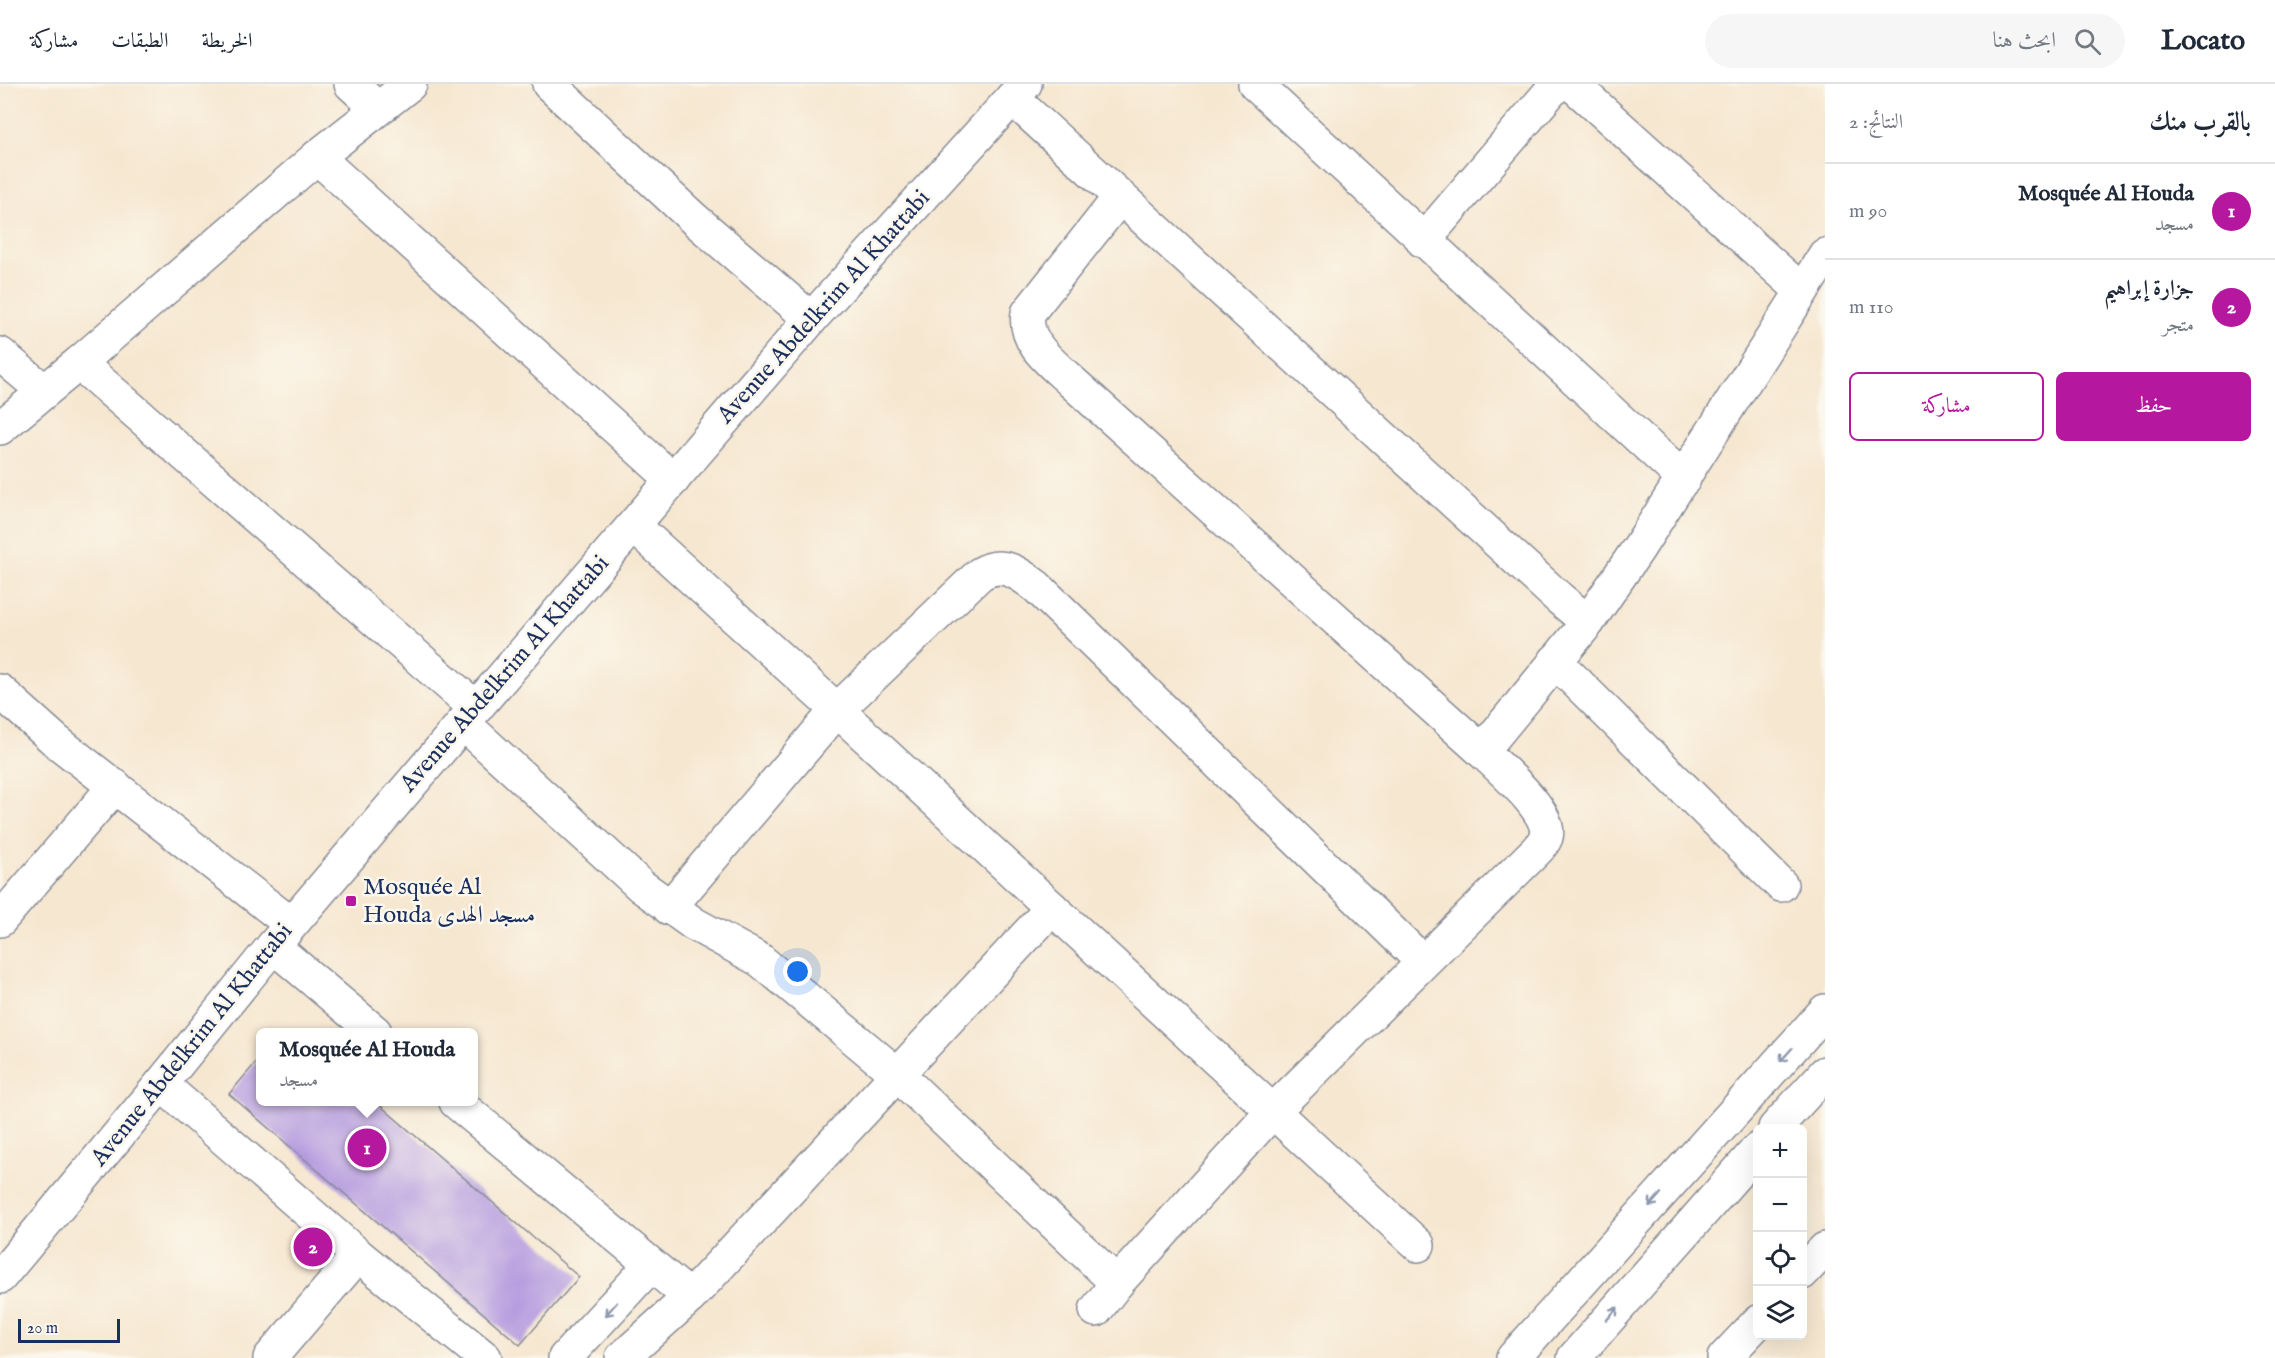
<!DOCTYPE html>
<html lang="ar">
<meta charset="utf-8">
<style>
:root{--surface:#fff;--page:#f6f6f7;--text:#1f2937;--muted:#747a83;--line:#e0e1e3;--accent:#b5179e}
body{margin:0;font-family:"IM FELL English",Amiri,serif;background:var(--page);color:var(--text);direction:rtl}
.controls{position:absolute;right:18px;bottom:18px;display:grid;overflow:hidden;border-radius:9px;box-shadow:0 6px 24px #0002}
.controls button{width:54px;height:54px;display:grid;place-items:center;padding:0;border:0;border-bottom:2px solid var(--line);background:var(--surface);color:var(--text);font:30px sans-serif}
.scale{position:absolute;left:18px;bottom:15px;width:102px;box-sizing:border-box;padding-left:6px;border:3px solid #1b2f5e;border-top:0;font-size:16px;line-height:21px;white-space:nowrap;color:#1b2f5e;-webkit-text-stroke:4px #fbf7ec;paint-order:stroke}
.you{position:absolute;left:798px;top:888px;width:21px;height:21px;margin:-15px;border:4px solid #fff;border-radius:50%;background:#1a73e8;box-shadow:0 0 0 9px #1a73e833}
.badge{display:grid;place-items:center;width:39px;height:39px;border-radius:50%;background:var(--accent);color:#fff;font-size:20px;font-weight:700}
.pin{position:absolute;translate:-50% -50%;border:3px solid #fff;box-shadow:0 2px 6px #0006}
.popup{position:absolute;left:256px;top:944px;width:222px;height:78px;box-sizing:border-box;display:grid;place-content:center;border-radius:9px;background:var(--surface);filter:drop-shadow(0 2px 4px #0005);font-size:20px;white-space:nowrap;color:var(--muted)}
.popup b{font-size:22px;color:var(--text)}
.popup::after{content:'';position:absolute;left:50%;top:100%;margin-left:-12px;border:12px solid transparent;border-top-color:var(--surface)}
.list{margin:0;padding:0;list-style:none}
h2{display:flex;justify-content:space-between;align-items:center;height:78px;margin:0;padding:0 24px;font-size:26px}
h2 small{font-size:20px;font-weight:400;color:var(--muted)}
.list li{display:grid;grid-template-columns:39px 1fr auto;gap:18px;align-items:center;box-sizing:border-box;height:96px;padding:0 24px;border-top:2px solid var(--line)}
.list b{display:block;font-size:22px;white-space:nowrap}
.list p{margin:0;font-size:20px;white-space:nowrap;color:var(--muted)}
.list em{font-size:20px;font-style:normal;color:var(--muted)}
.actions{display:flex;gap:12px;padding:18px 24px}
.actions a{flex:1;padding:14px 0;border:2px solid var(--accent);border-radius:9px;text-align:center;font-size:21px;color:var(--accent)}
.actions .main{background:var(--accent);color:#fff}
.icon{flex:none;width:33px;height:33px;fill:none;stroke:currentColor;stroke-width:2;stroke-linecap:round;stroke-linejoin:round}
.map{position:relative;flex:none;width:1825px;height:1274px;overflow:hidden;direction:ltr}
header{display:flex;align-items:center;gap:36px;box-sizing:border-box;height:84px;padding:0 30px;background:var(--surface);border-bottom:2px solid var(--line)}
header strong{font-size:28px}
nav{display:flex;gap:33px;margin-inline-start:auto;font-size:21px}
.search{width:420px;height:54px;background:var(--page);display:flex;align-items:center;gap:15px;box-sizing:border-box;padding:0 21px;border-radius:33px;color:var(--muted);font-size:22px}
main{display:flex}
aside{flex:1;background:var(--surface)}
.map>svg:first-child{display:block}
.building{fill:#b59bdf}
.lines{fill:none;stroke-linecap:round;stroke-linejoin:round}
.minor-casing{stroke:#888b97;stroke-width:36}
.secondary-casing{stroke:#888b97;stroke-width:36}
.primary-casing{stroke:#888b97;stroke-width:36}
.minor{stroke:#fff;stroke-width:33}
.secondary{stroke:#fff;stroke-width:33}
.primary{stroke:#fff;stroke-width:33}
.oneway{stroke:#8d97ae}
.poi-dot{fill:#b5179e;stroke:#fbf7ec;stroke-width:2}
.labels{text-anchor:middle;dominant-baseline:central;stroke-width:5;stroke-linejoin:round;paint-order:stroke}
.street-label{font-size:24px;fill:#1b2f5e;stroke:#fbf7ec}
.poi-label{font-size:24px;fill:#1b2f5e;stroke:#fbf7ec;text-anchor:start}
</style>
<header>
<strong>Locato</strong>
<div class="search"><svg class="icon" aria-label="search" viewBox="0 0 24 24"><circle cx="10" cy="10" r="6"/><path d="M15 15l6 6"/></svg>ابحث هنا</div>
<nav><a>الخريطة</a><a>الطبقات</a><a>مشاركة</a></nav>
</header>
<main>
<aside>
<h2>بالقرب منك<small>النتائج: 2</small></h2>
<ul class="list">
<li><span class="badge">1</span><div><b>Mosquée Al Houda</b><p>مسجد</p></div><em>90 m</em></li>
<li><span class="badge">2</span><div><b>جزارة إبراهيم</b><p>متجر</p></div><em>110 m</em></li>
</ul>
<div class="actions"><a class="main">حفظ</a><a>مشاركة</a></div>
</aside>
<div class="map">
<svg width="1825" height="1274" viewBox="0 0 1825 1274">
<rect width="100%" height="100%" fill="#fbf7ec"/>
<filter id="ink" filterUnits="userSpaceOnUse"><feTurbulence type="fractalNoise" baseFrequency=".0167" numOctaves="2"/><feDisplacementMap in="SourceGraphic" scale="12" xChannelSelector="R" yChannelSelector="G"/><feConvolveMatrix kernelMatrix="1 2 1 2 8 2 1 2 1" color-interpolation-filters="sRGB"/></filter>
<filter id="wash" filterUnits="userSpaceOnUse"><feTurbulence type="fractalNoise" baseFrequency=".008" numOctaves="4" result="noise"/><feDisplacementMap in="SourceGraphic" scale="24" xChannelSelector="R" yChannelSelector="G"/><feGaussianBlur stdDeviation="1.35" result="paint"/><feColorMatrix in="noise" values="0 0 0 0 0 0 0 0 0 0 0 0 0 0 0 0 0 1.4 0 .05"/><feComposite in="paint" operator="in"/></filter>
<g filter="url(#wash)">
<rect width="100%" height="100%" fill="#f6e7d0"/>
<g id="blocks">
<!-- building -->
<path class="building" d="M 260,974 L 260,1018 L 376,1018 L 579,1193 L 520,1261 L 229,1010 Z"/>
</g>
</g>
<g filter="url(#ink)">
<use href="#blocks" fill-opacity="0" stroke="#888b97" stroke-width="1.5"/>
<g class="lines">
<defs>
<g id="minor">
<path d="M 351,0 L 377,24"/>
<path d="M 549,0 L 693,134 L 811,235"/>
<path d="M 1255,0 L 1684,395"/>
<path d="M 1572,0 L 1802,207"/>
<path d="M 1012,14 L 1560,515 L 1588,538"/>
<path d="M 317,73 L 673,396"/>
<path d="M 1120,113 L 1028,229 C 1023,259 1052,279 1072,298 L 1482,667 L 1588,538 L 1638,465 L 1825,171"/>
<path d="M 1423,157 L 1557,0"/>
<path d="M 0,270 L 44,307"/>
<path d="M 79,279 L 476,624"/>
<path d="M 0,344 L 79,279 L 317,73 L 410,0"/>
<path d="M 634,442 L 837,626 L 1418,1161"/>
<path d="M 1555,577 L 1781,801"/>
<path d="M 0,607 L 56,657 L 291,840"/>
<path d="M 463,639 L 641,802 L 694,840 L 760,876 L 898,991 L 1117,1199"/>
<path d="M 669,824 L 837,626 L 980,490 C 1002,476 1019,489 1037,503 L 1423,878"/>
<path d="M 0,836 L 115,702"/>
<path d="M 273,862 L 375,948"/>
<path d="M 161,1000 L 358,1171 L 485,1274"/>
<path d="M 456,1018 L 690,1213"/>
<path d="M 1802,1189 L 1825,1165"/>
<path d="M 1096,1226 L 1117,1199 L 1273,1027 L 1535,768 C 1539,764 1544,758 1546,753 C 1554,729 1498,683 1482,667"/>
<path d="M 270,1274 L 358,1171"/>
<path d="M 565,1274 L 650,1182"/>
<path d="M 622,1274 L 690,1213 L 1052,824"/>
<path d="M 1724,1274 L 1758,1238"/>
</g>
<path id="secondary" d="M 0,1193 L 161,1000 L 273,862 L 463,639 L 811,235 L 1025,0"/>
<g id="primary">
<path d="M 1775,1044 L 1825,989"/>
<path d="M 1513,1274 L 1825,927"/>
<path d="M 1574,1274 L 1758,1065"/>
</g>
</defs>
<!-- minor casing -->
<use href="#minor" class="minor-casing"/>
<!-- secondary casing -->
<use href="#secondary" class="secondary-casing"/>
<!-- primary casing -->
<use href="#primary" class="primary-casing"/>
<!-- minor -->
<use href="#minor" class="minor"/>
<!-- secondary -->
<use href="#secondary" class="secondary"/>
<!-- primary -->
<use href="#primary" class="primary"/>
</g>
<!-- one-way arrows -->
<defs><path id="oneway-shaft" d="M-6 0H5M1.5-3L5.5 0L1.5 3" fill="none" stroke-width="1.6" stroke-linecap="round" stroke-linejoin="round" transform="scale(1.5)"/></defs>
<g class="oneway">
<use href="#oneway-shaft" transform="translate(1786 971) rotate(132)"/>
<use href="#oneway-shaft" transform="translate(1655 1116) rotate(132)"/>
<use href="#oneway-shaft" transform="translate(611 1225) rotate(132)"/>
<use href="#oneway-shaft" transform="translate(1612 1230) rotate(-49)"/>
</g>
</g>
<!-- markers -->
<rect class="poi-dot" x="345" y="811" width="12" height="12" rx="3"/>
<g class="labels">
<!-- street labels -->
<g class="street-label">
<text transform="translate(824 223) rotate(-48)">Avenue Abdelkrim Al Khattabi</text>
<text transform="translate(505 590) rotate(-49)">Avenue Abdelkrim Al Khattabi</text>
<text transform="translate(192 961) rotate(-51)">Avenue Abdelkrim Al Khattabi</text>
</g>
<!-- poi labels -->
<g class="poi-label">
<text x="363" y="803">Mosquée Al<tspan x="363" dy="28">Houda مسجد الهدى</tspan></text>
</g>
</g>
</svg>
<div class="controls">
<button>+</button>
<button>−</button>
<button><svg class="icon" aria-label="locate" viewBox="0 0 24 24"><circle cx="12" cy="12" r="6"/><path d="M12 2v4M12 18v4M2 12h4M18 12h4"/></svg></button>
<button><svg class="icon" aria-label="layers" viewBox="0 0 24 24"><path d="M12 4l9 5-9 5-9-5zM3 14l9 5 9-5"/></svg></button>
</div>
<div class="scale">20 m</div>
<div class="you"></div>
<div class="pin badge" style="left:367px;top:1064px">1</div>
<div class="popup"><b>Mosquée Al Houda</b>مسجد</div>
<div class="pin badge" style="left:313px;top:1163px">2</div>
</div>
</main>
